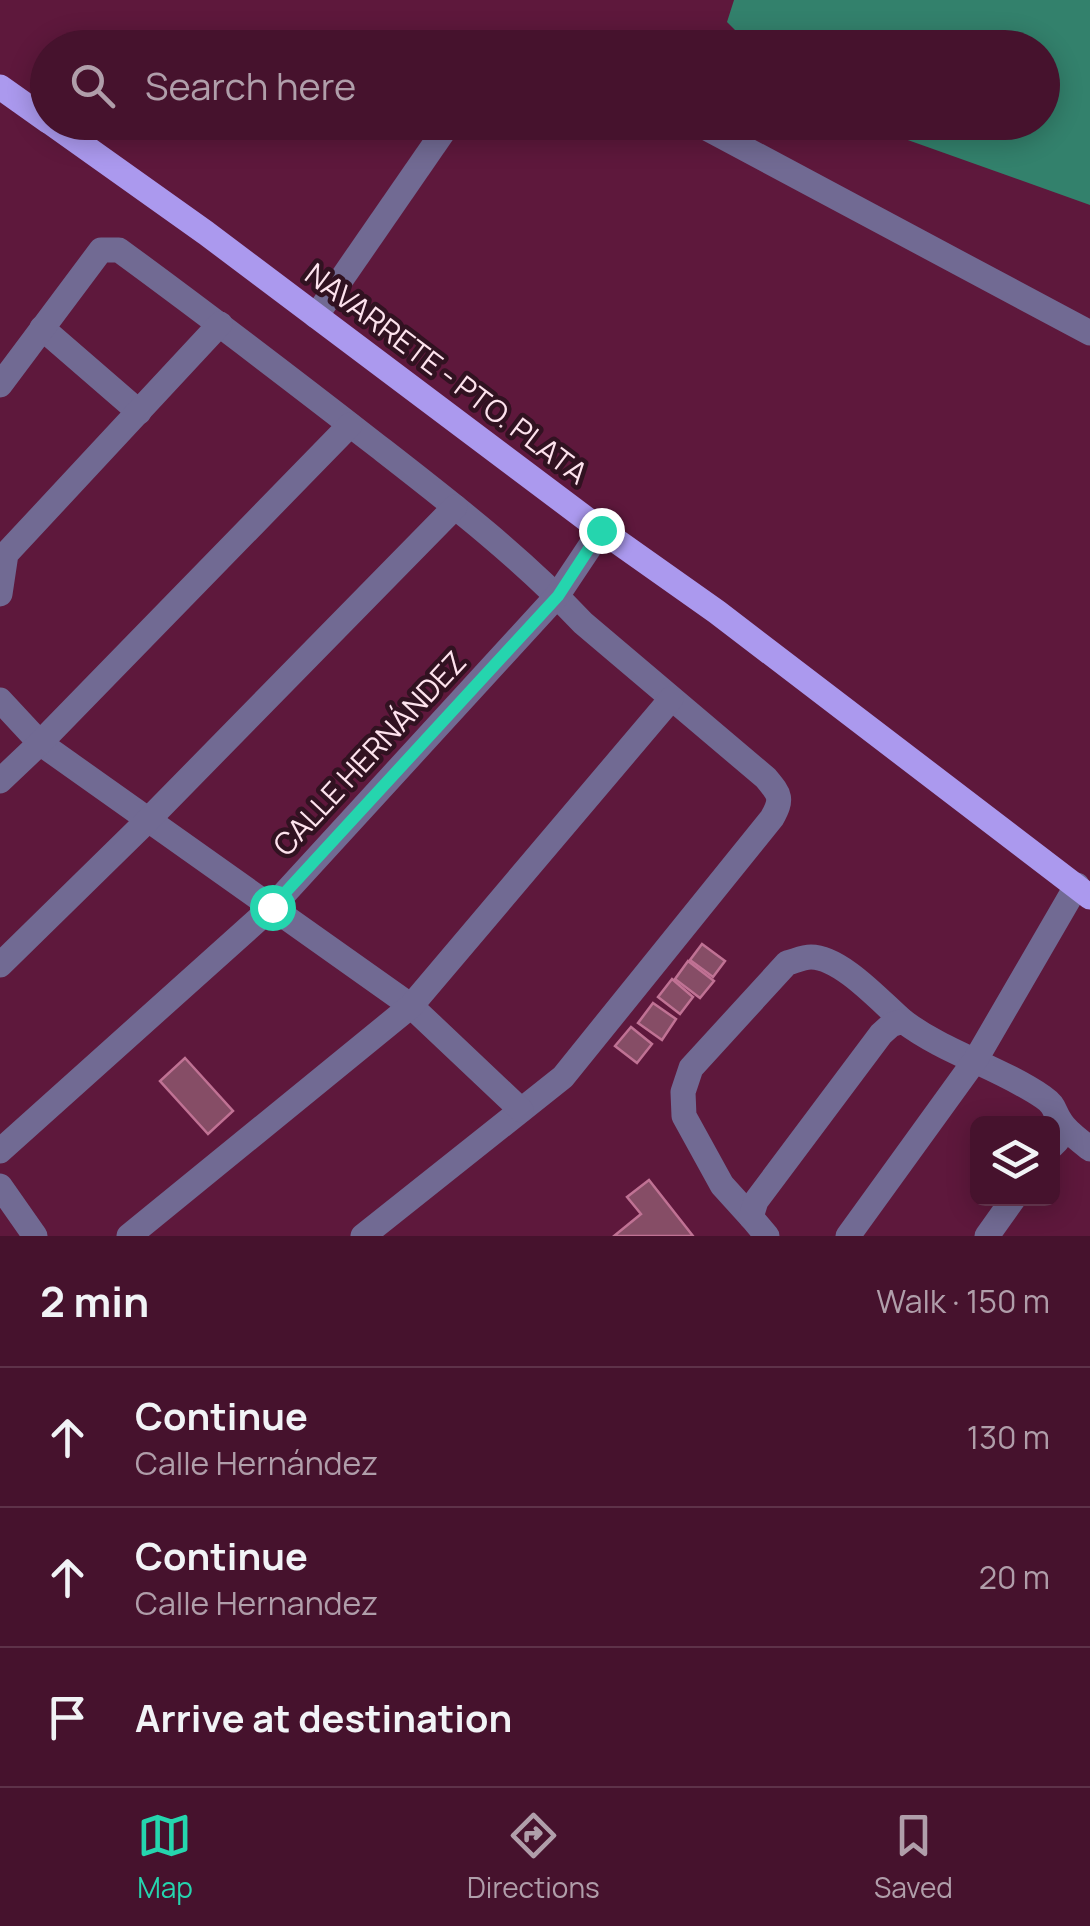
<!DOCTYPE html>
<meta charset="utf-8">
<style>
:root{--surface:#46122d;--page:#502039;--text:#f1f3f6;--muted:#b09eaa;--line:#5e3249;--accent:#25d5ae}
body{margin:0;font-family:Manrope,sans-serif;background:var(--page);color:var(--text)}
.controls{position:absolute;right:30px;bottom:30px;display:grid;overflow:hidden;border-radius:15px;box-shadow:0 5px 25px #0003}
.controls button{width:90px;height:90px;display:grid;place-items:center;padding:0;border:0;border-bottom:2px solid var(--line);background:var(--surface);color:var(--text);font:50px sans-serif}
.stop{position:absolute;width:30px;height:30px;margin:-22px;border:8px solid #25d5ae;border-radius:50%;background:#fff}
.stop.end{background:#25d5ae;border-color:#fff;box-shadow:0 2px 10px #0008}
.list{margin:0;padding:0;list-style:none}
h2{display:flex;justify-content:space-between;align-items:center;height:130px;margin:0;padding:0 40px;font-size:42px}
h2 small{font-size:32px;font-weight:400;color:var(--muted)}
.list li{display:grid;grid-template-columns:65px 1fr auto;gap:30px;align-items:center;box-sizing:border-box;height:140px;padding:0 40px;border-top:2px solid var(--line)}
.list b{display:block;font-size:38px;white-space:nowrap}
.list p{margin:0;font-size:32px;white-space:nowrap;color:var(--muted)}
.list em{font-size:32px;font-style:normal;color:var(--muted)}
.icon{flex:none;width:55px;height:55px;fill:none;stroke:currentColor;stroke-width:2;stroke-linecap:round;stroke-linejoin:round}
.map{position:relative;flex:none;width:1090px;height:1236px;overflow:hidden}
.search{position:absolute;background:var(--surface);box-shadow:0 5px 25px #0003;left:30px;right:30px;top:30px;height:110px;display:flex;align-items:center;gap:25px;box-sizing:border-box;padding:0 35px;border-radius:55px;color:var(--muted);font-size:38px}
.sheet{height:550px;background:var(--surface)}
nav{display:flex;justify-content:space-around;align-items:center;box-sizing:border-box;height:140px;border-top:2px solid var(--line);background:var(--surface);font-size:28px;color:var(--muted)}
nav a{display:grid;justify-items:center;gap:5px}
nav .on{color:var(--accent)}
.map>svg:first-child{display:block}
.water{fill:#33816c}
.building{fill:#864d66;stroke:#c07294;stroke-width:2.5}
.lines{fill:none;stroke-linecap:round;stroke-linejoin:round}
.minor{stroke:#716a93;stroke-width:25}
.major{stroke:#ab99ee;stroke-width:25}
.route{stroke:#25d5ae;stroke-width:12}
.labels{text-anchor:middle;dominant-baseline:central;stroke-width:9;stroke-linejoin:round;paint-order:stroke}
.street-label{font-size:30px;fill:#fde2ed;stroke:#311221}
</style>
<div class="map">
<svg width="1090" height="1236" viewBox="0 0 1090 1236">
<rect width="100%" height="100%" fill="#5e183c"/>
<!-- water -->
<path class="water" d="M 734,0 L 1090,0 L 1090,205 L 860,123 L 1042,122 L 1042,48 L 752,47 L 727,22 Z"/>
<!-- building -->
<g class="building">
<path d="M 702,944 L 725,961 L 713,977 L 690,960 Z"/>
<path d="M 688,961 L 714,981 L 700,998 L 675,979 Z"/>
<path d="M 672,979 L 693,997 L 680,1014 L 658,997 Z"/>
<path d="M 653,1003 L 676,1019 L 662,1040 L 638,1023 Z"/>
<path d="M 631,1027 L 652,1044 L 637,1063 L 615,1046 Z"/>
<path d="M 185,1058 L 233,1111 L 208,1134 L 160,1081 Z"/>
<path d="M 649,1180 L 693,1236 L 614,1236 L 641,1214 L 627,1197 Z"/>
</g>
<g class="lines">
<!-- minor -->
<g class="minor">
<path d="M 695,122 L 1090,333"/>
<path d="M 316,316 L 450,122"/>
<path d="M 42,328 L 139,412"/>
<path d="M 0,385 L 101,250 L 119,250 C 205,313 290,378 375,444 C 447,500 520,556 583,623 L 766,778 C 780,795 783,798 772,818 L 563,1077 L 363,1236"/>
<path d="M 0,594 L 6,554 L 220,324"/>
<path d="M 0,700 L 40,743 L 411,1006 L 521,1110"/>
<path d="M 0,781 L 40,743 L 350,425"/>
<path d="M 0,965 L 149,819 L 455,507"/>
<path d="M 1052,1146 L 1057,1141 L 1061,1123"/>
<path d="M 0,1151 L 272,907 L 557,596 L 601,530"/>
<path d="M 0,1186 L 35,1236"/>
<path d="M 751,1217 L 722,1185 L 684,1116 L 683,1092 L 691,1068 L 787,963 C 795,961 803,957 811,957 C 841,957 881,1002 903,1021"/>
<path d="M 129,1236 L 411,1006 L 671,699"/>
<path d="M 767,1236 L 751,1217 L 756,1201 L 881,1034 L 891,1025 L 903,1021 C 945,1053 999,1067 1043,1097 C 1056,1106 1053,1110 1061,1122 C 1067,1132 1081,1141 1090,1149"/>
<path d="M 848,1236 L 976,1059 L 1077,885"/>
<path d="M 987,1236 L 1014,1198"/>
</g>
<!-- major -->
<g class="major">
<path d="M 0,87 L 48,121"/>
<path d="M 50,122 L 206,233 L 601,530 L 717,612 L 1090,897"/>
</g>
</g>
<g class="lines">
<!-- route -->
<path class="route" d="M 272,907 L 558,596 L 601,530"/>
</g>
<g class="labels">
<!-- street labels -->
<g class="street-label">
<text transform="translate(447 373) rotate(37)">NAVARRETE - PTO. PLATA</text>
<text transform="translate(369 753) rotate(-47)">CALLE HERNÁNDEZ</text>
</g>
</g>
</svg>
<div class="controls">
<button><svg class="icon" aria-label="layers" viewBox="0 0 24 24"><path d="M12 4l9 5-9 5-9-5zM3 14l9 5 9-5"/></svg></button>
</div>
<div class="stop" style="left:272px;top:907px"></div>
<div class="stop end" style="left:601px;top:530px"></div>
<div class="search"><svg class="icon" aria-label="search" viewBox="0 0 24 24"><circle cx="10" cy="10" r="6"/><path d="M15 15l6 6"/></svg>Search here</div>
</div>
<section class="sheet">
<h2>2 min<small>Walk · 150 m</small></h2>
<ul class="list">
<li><svg class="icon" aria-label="ahead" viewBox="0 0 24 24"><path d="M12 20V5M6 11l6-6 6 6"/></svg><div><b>Continue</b><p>Calle Hernández</p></div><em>130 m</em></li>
<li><svg class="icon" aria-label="ahead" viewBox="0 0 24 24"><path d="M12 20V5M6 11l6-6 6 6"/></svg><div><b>Continue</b><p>Calle Hernandez</p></div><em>20 m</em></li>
<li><svg class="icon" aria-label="arrive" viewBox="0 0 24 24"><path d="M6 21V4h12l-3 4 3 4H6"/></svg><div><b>Arrive at destination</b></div></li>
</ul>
</section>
<nav>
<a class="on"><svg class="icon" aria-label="map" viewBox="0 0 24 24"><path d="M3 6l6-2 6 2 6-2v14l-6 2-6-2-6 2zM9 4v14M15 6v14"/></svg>Map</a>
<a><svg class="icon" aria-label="directions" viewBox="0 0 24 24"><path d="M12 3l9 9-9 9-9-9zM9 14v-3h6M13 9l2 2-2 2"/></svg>Directions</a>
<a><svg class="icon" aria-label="saved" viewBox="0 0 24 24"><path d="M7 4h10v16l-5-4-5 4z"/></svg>Saved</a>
</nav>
